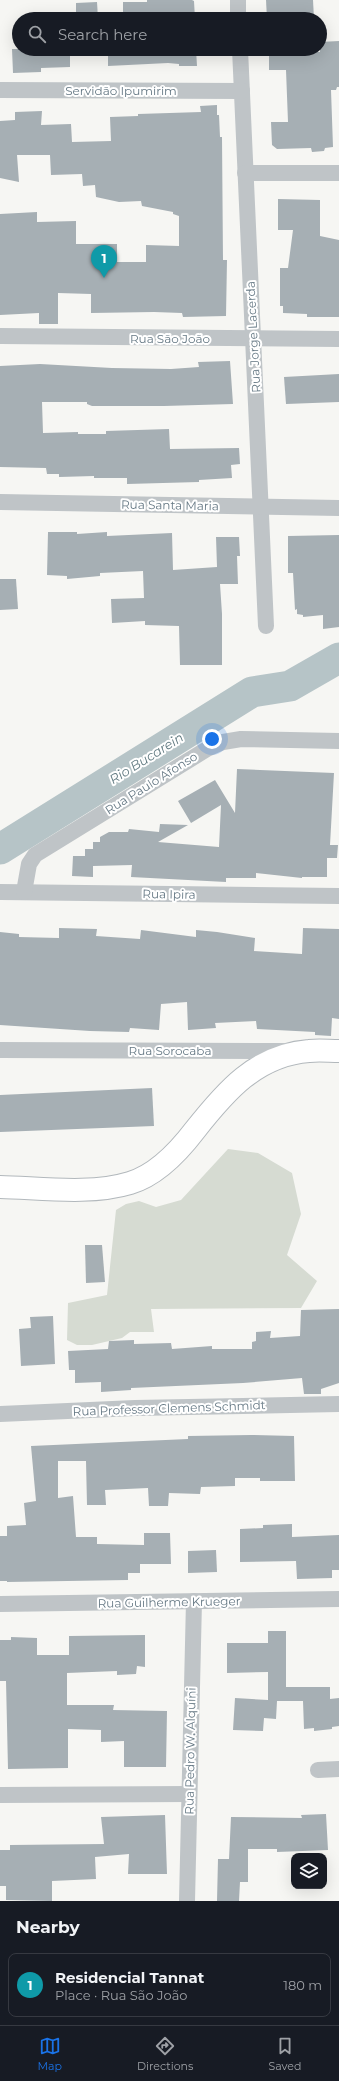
<!DOCTYPE html>
<meta charset="utf-8">
<style>
:root{--surface:#171b24;--page:#20242c;--text:#f1f3f6;--muted:#9ea1a6;--line:#363941;--accent:#1a73e8}
body{margin:0;font-family:Montserrat,sans-serif;background:var(--page);color:var(--text)}
.controls{position:absolute;right:12px;bottom:12px;display:grid;overflow:hidden;border-radius:8px;box-shadow:0 4px 16px #0002}
.controls button{width:36px;height:36px;display:grid;place-items:center;padding:0;border:0;border-bottom:1px solid var(--line);background:var(--surface);color:var(--text);font:20px sans-serif}
.you{position:absolute;left:212px;top:739px;width:14px;height:14px;margin:-10px;border:3px solid #fff;border-radius:50%;background:#1a73e8;box-shadow:0 0 0 6px #1a73e833}
.badge{display:grid;place-items:center;width:26px;height:26px;border-radius:50%;background:var(--accent);color:#fff;font-size:13px;font-weight:700}
.pin{position:absolute;translate:-50% -33px;filter:drop-shadow(0 1px 2px #0008)}
.pin::after{content:'';position:absolute;top:21px;width:14px;height:12px;background:inherit;clip-path:polygon(0 0,100% 0,50% 100%)}
.list{margin:0;padding:0;list-style:none}
h2{display:flex;justify-content:space-between;align-items:center;height:52px;margin:0;padding:0 16px;font-size:17px}
h2 small{font-size:13px;font-weight:400;color:var(--muted)}
.list li{display:grid;grid-template-columns:26px 1fr auto;gap:12px;align-items:center;box-sizing:border-box;height:64px;margin:0 8px 8px;padding:0 8px;border:1px solid var(--line);border-radius:8px}
.list b{display:block;font-size:15px;white-space:nowrap}
.list p{margin:0;font-size:13px;white-space:nowrap;color:var(--muted)}
.list em{font-size:13px;font-style:normal;color:var(--muted)}
.icon{flex:none;width:22px;height:22px;fill:none;stroke:currentColor;stroke-width:2;stroke-linecap:round;stroke-linejoin:round}
.map{position:relative;flex:none;width:339px;height:1901px;overflow:hidden}
.search{position:absolute;background:var(--surface);box-shadow:0 4px 16px #0002;left:12px;right:12px;top:12px;height:44px;display:flex;align-items:center;gap:10px;box-sizing:border-box;padding:0 14px;border-radius:22px;color:var(--muted);font-size:15px}
.sheet{height:124px;background:var(--surface)}
nav{display:flex;justify-content:space-around;align-items:center;box-sizing:border-box;height:56px;border-top:1px solid var(--line);background:var(--surface);font-size:11px;color:var(--muted)}
nav a{display:grid;justify-items:center;gap:2px}
nav .on{color:var(--accent)}
.map>svg:first-child{display:block}
.green{fill:#d6dbd2}
.lines{fill:none;stroke-linecap:round;stroke-linejoin:round}
.river{stroke:#b6c4c7;stroke-width:31}
.building{fill:#a6afb4}
.secondary-casing{stroke:#b2b8bc;stroke-width:24}
.street{stroke:#bfc4c7;stroke-width:16}
.secondary{stroke:#fff;stroke-width:22}
.labels{text-anchor:middle;dominant-baseline:central;stroke-width:4;stroke-linejoin:round;paint-order:stroke}
.street-label{font-size:12px;fill:#657884;stroke:#fff}
.water-label{font-size:13px;font-style:italic;fill:#617a81;stroke:#fff}
</style>
<div class="map">
<svg width="339" height="1901" viewBox="0 0 339 1901">
<rect width="100%" height="100%" fill="#f6f6f3"/>
<!-- green -->
<path class="green" d="M 228,1149 L 258,1153 L 292,1173 L 301,1214 L 287,1255 L 317,1281 L 301,1308 L 151,1309 L 154,1332 L 130,1332 L 122,1338 L 92,1345 L 77,1345 L 67,1340 L 68,1303 L 107,1295 L 116,1210 L 126,1204 L 139,1201 L 156,1207 L 181,1200 Z"/>
<g class="lines">
<!-- river -->
<path class="river" d="M 0,849 L 252,692 L 290,686 L 339,658"/>
</g>
<!-- building -->
<g class="building">
<path d="M 147,0 L 192,0 L 194,1 L 195,19 L 123,19 L 123,2 L 147,2 Z"/>
<path d="M 266,0 L 313,0 L 314,19 L 267,19 Z"/>
<path d="M 97,2 L 98,19 L 76,19 L 76,3 Z"/>
<path d="M 339,41 L 339,87 L 337,87 L 336,90 L 331,90 L 333,147 L 325,148 L 324,151 L 312,152 L 311,148 L 277,149 L 272,145 L 271,122 L 288,122 L 286,70 L 269,70 L 269,51 L 320,52 L 320,42 Z"/>
<path d="M 12,49 L 70,49 L 70,67 L 41,68 L 41,72 L 13,73 Z"/>
<path d="M 108,49 L 196,49 L 197,66 L 179,66 L 179,64 L 168,63 L 108,66 Z"/>
<path d="M 217,105 L 217,115 L 219,115 L 220,137 L 222,137 L 223,260 L 227,260 L 226,316 L 183,317 L 182,313 L 154,312 L 91,313 L 91,294 L 58,293 L 58,324 L 39,324 L 39,313 L 0,315 L 0,214 L 37,212 L 37,222 L 76,221 L 76,244 L 117,244 L 117,262 L 146,262 L 146,245 L 179,246 L 179,216 L 173,214 L 173,212 L 142,206 L 141,201 L 119,202 L 96,197 L 95,185 L 83,186 L 82,174 L 51,175 L 50,155 L 17,155 L 19,182 L 0,178 L 0,121 L 15,120 L 15,112 L 42,111 L 41,125 L 71,124 L 72,142 L 111,141 L 110,117 L 138,116 L 138,114 L 201,112 L 200,106 Z"/>
<path d="M 278,199 L 320,200 L 320,236 L 339,240 L 339,317 L 307,317 L 307,314 L 283,313 L 283,306 L 280,306 L 280,268 L 288,268 L 293,230 L 278,230 Z"/>
<path d="M 230,361 L 233,404 L 164,406 L 92,406 L 87,404 L 87,402 L 42,402 L 43,433 L 78,432 L 78,434 L 106,434 L 106,431 L 169,429 L 170,449 L 239,448 L 240,464 L 231,465 L 232,478 L 199,480 L 199,482 L 127,484 L 127,478 L 94,478 L 94,476 L 59,477 L 59,474 L 47,474 L 46,468 L 0,467 L 0,366 L 40,364 L 112,368 L 171,369 L 199,367 L 198,362 Z"/>
<path d="M 339,374 L 339,402 L 286,404 L 284,377 Z"/>
<path d="M 48,532 L 77,532 L 77,534 L 107,532 L 107,536 L 172,533 L 173,570 L 217,567 L 216,537 L 239,537 L 240,556 L 237,556 L 238,584 L 220,584 L 222,614 L 222,665 L 180,665 L 179,626 L 145,625 L 145,621 L 112,623 L 111,599 L 144,598 L 143,571 L 100,573 L 100,576 L 67,579 L 67,576 L 47,575 Z"/>
<path d="M 339,535 L 339,627 L 323,629 L 323,615 L 303,617 L 303,615 L 297,614 L 297,609 L 295,610 L 293,573 L 288,573 L 288,536 Z"/>
<path d="M 0,579 L 16,579 L 18,609 L 0,610 Z"/>
<path d="M 237,769 L 334,773 L 330,845 L 338,845 L 337,858 L 327,858 L 327,877 L 302,877 L 302,878 L 256,873 L 256,878 L 226,878 L 226,882 L 131,877 L 132,865 L 93,866 L 93,877 L 72,876 L 73,856 L 85,856 L 85,849 L 93,849 L 93,842 L 100,842 L 100,837 L 109,832 L 128,832 L 129,829 L 159,832 L 160,824 L 188,825 L 158,842 L 219,847 L 221,805 L 191,823 L 178,801 L 215,780 L 235,813 Z"/>
<path d="M 59,928 L 97,929 L 96,936 L 140,939 L 141,930 L 196,937 L 196,930 L 217,932 L 255,938 L 254,951 L 302,954 L 303,928 L 339,929 L 339,1019 L 332,1018 L 331,1036 L 315,1035 L 315,1032 L 257,1029 L 256,1021 L 215,1023 L 216,1028 L 188,1030 L 187,1002 L 161,1004 L 159,1030 L 130,1028 L 129,1032 L 90,1031 L 0,1025 L 0,932 L 19,934 L 19,937 L 59,938 Z"/>
<path d="M 152,1088 L 154,1126 L 0,1132 L 0,1095 Z"/>
<path d="M 85,1245 L 102,1245 L 105,1282 L 86,1283 Z"/>
<path d="M 339,1309 L 339,1383 L 321,1389 L 321,1394 L 304,1394 L 302,1378 L 243,1383 L 131,1388 L 131,1390 L 101,1392 L 101,1382 L 75,1383 L 75,1370 L 69,1370 L 68,1351 L 108,1349 L 109,1341 L 134,1340 L 134,1344 L 171,1343 L 172,1349 L 212,1346 L 212,1349 L 252,1349 L 252,1342 L 256,1341 L 256,1332 L 271,1331 L 270,1338 L 300,1336 L 301,1310 Z"/>
<path d="M 53,1316 L 55,1364 L 21,1366 L 19,1329 L 31,1328 L 30,1317 Z"/>
<path d="M 251,1435 L 294,1436 L 295,1481 L 260,1481 L 260,1478 L 235,1478 L 235,1486 L 201,1487 L 200,1494 L 169,1493 L 168,1506 L 149,1506 L 148,1488 L 105,1490 L 106,1505 L 87,1505 L 86,1461 L 58,1461 L 58,1498 L 73,1496 L 76,1537 L 97,1537 L 97,1544 L 144,1545 L 144,1533 L 170,1533 L 171,1564 L 140,1564 L 140,1573 L 128,1573 L 128,1580 L 7,1582 L 7,1581 L 0,1581 L 0,1536 L 7,1536 L 7,1526 L 26,1525 L 24,1503 L 36,1501 L 31,1446 L 188,1439 L 188,1436 Z"/>
<path d="M 292,1524 L 292,1537 L 339,1535 L 339,1570 L 332,1570 L 332,1578 L 297,1579 L 296,1561 L 240,1562 L 240,1529 L 263,1528 L 263,1525 Z"/>
<path d="M 216,1550 L 217,1572 L 188,1573 L 188,1551 Z"/>
<path d="M 268,1631 L 286,1631 L 286,1687 L 330,1687 L 330,1699 L 339,1698 L 339,1726 L 332,1727 L 332,1729 L 314,1731 L 314,1728 L 304,1729 L 303,1701 L 277,1701 L 276,1719 L 264,1718 L 263,1731 L 233,1730 L 235,1698 L 268,1700 L 268,1672 L 227,1673 L 227,1643 L 268,1643 Z"/>
<path d="M 145,1635 L 145,1667 L 137,1666 L 136,1674 L 117,1675 L 117,1671 L 67,1673 L 67,1705 L 114,1705 L 113,1710 L 167,1711 L 166,1767 L 124,1767 L 124,1741 L 101,1742 L 101,1730 L 68,1729 L 68,1768 L 8,1769 L 6,1681 L 0,1681 L 0,1640 L 11,1640 L 11,1637 L 37,1638 L 37,1655 L 69,1655 L 69,1636 Z"/>
<path d="M 326,1814 L 328,1850 L 277,1852 L 277,1849 L 248,1849 L 248,1882 L 240,1882 L 239,1901 L 217,1901 L 218,1859 L 229,1859 L 231,1817 L 302,1818 L 301,1815 Z"/>
<path d="M 165,1815 L 167,1874 L 128,1874 L 129,1854 L 95,1857 L 96,1879 L 52,1881 L 52,1901 L 6,1900 L 6,1886 L 0,1886 L 0,1850 L 10,1850 L 10,1845 L 104,1844 L 101,1817 Z"/>
</g>
<g class="lines">
<defs>
<path id="secondary" d="M 0,1187 C 41,1188 91,1195 130,1183 C 157,1175 179,1151 195,1130 C 225,1092 256,1055 309,1051 C 319,1050 329,1051 339,1051"/>
</defs>
<!-- secondary casing -->
<use href="#secondary" class="secondary-casing"/>
<!-- street -->
<g class="street">
<path d="M 238,0 L 238,19"/>
<path d="M 240,49 L 266,626"/>
<path d="M 0,90 L 242,91"/>
<path d="M 245,173 L 339,173"/>
<path d="M 0,336 L 339,339"/>
<path d="M 0,502 L 339,508"/>
<path d="M 0,892 L 339,896"/>
<path d="M 24,892 L 29,864 L 35,855 L 207,749 L 223,742 L 241,739 L 339,741"/>
<path d="M 0,1050 L 288,1051"/>
<path d="M 0,1414 L 135,1408 L 339,1404"/>
<path d="M 0,1604 L 339,1599"/>
<path d="M 318,1770 L 339,1769"/>
<path d="M 0,1795 L 189,1794"/>
<path d="M 187,1901 L 194,1601"/>
</g>
<!-- secondary -->
<use href="#secondary" class="secondary"/>
</g>
<g class="labels">
<!-- street labels -->
<g class="street-label">
<text x="121" y="90">Servidão Ipumirim</text>
<text transform="translate(253 337) rotate(-93)">Rua Jorge Lacerda</text>
<text x="170" y="338">Rua São João</text>
<text transform="translate(170 505) rotate(1)">Rua Santa Maria</text>
<text transform="translate(151 783) rotate(-32)">Rua Paulo Afonso</text>
<text transform="translate(169 894) rotate(1)">Rua Ipira</text>
<text x="170" y="1050">Rua Sorocaba</text>
<text transform="translate(169 1408) rotate(-2)">Rua Professor Clemens Schmidt</text>
<text transform="translate(169 1602) rotate(-1)">Rua Guilherme Krueger</text>
<text transform="translate(190 1751) rotate(-89)">Rua Pedro W. Alquíni</text>
</g>
<!-- water labels -->
<g class="water-label">
<text transform="translate(146 758) rotate(-32)">Rio Bucarein</text>
</g>
</g>
</svg>
<div class="controls">
<button><svg class="icon" aria-label="layers" viewBox="0 0 24 24"><path d="M12 4l9 5-9 5-9-5zM3 14l9 5 9-5"/></svg></button>
</div>
<div class="you"></div>
<div class="pin badge" style="left:104px;top:278px;background:#0f9aa8">1</div>
<div class="search"><svg class="icon" aria-label="search" viewBox="0 0 24 24"><circle cx="10" cy="10" r="6"/><path d="M15 15l6 6"/></svg>Search here</div>
</div>
<section class="sheet">
<h2>Nearby<small></small></h2>
<ul class="list">
<li><span class="badge" style="background:#0f9aa8">1</span><div><b>Residencial Tannat</b><p>Place · Rua São João</p></div><em>180 m</em></li>
</ul>
</section>
<nav>
<a class="on"><svg class="icon" aria-label="map" viewBox="0 0 24 24"><path d="M3 6l6-2 6 2 6-2v14l-6 2-6-2-6 2zM9 4v14M15 6v14"/></svg>Map</a>
<a><svg class="icon" aria-label="directions" viewBox="0 0 24 24"><path d="M12 3l9 9-9 9-9-9zM9 14v-3h6M13 9l2 2-2 2"/></svg>Directions</a>
<a><svg class="icon" aria-label="saved" viewBox="0 0 24 24"><path d="M7 4h10v16l-5-4-5 4z"/></svg>Saved</a>
</nav>
